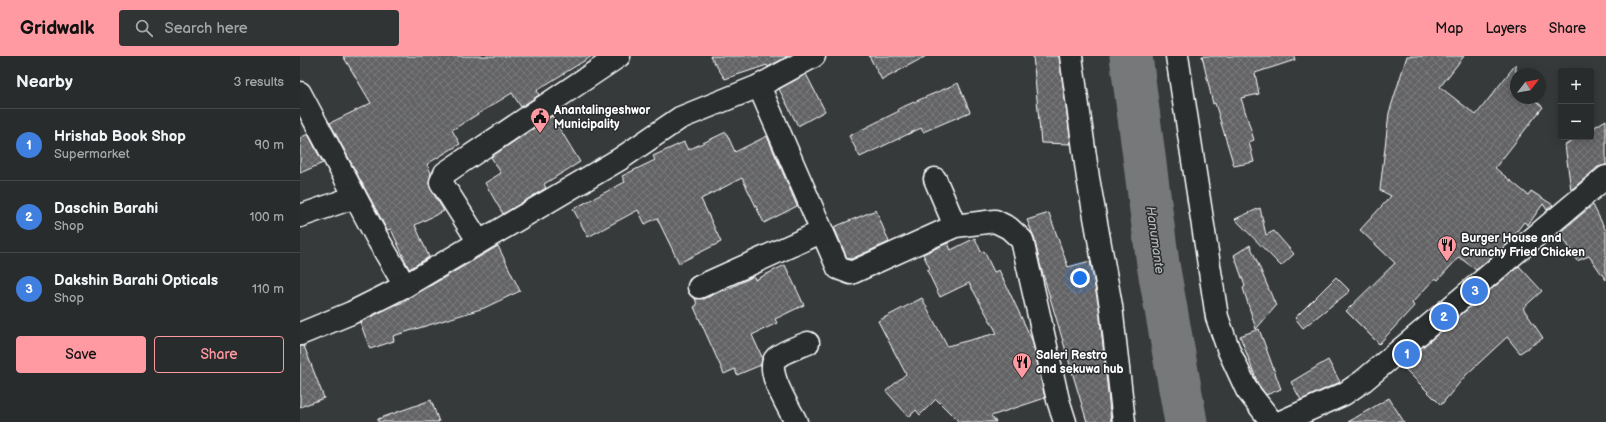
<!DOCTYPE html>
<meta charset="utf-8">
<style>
:root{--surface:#292c2c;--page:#313434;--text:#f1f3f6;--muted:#a5a7a9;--line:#454848;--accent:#ff9aa2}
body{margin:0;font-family:"Balsamiq Sans",sans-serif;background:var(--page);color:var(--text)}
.controls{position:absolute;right:12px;top:12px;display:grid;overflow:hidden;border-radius:4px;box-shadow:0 2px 10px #0003}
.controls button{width:36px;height:36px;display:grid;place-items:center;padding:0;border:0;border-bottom:1px solid var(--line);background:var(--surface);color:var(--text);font:20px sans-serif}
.compass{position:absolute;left:1210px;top:12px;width:36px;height:36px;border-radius:50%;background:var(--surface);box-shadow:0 2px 10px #0003;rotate:59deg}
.you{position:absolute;left:780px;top:222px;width:14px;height:14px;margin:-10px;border:3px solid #fff;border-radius:50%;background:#1a73e8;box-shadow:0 0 0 6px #1a73e833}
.badge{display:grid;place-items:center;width:26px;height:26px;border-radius:50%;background:var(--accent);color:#fff;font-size:13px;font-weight:700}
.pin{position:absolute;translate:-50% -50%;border:2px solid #fff;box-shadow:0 1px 4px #0006}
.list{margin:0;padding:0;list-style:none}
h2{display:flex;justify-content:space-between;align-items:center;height:52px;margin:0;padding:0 16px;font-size:17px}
h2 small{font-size:13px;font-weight:400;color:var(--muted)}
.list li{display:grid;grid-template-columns:26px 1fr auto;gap:12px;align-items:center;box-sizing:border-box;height:72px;padding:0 16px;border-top:1px solid var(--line)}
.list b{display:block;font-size:15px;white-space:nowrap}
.list p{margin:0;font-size:13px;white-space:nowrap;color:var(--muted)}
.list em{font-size:13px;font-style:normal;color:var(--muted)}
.actions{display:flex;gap:8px;padding:12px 16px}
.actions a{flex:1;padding:9px 0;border:1px solid var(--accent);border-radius:4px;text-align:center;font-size:14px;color:var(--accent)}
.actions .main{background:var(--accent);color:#111}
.icon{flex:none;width:22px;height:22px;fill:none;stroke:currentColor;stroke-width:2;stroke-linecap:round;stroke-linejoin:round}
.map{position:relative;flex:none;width:1306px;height:366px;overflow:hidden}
header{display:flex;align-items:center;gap:24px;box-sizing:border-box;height:56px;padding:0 20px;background:var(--accent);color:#111}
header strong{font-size:19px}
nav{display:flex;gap:22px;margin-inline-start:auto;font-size:14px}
.search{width:280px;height:36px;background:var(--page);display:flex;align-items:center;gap:10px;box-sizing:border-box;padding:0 14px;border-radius:4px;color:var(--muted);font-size:15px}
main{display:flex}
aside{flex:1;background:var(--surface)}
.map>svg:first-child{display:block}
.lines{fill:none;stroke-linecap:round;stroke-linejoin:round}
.river{stroke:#767879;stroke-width:43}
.building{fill:url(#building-cross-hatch);stroke:#fff}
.minor-casing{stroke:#fff;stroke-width:25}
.minor{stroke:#2a2d2e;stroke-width:22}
.labels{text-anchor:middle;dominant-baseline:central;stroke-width:3;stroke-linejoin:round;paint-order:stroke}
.poi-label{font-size:12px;font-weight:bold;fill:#fff;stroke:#2a2d2e;text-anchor:start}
.water-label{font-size:13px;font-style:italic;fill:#b4b5b5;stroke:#2a2d2e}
</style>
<header>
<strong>Gridwalk</strong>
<div class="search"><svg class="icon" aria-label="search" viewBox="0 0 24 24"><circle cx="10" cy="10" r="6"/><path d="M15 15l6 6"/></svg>Search here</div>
<nav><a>Map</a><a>Layers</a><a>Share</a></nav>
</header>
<main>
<aside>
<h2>Nearby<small>3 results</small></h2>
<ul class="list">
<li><span class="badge" style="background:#3f7fe0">1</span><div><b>Hrishab Book Shop</b><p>Supermarket</p></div><em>90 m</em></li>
<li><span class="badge" style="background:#3f7fe0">2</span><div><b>Daschin Barahi</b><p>Shop</p></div><em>100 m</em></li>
<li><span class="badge" style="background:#3f7fe0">3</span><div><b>Dakshin Barahi Opticals</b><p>Shop</p></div><em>110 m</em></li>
</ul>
<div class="actions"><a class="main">Save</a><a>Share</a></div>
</aside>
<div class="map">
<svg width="1306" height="366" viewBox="0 0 1306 366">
<defs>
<pattern id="building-cross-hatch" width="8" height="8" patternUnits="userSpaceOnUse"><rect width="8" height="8" fill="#636465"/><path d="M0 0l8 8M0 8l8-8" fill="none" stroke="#7a7b7c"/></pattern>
</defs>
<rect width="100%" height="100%" fill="#373a3b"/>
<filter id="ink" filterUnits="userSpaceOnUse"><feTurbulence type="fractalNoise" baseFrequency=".025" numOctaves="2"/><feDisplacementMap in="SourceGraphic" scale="8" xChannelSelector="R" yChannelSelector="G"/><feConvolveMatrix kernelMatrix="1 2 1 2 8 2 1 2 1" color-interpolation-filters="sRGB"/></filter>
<g filter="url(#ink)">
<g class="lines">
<!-- river -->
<path class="river" d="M 831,0 L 858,208 L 886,366"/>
</g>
<!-- building -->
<g class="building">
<path d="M 43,0 L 292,0 L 237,34 L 239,39 L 221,51 L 212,37 L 152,74 L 160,88 L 127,108 L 131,117 L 129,127 L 130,132 L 144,155 L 115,169 L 129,201 L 109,213 L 91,173 L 87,174 L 30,67 L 71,47 Z"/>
<path d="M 410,0 L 488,0 L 468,11 L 467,9 L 425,23 Z"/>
<path d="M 569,0 L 626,0 L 582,24 Z"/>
<path d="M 733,0 L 759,0 L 771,88 L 741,87 Z"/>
<path d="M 902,0 L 994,0 L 995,4 L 955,17 L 959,38 L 941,42 L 954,84 L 949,86 L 954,106 L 934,110 L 915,47 L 913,48 Z"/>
<path d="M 1107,0 L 1164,0 L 1140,31 L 1176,59 L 1216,8 L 1216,42 L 1232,42 L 1243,51 L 1195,112 L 1228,139 L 1231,135 L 1253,149 L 1247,154 L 1243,148 L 1228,169 L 1224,166 L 1207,188 L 1176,214 L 1159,201 L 1138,224 L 1135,222 L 1112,247 L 1114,250 L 1079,288 L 1046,255 L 1095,207 L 1060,174 L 1091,140 L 1080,134 L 1089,57 Z"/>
<path d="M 506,18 L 525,55 L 498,70 L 479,33 Z"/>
<path d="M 658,27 L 670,56 L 623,76 L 621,72 L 560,101 L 549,80 L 599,55 L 598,53 Z"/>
<path d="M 252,60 L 280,106 L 244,128 L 246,132 L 203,158 L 185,127 L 201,117 L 191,101 Z"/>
<path d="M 1306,64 L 1306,109 L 1298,111 L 1271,134 L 1265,89 L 1278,81 L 1291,81 L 1291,73 Z"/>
<path d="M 426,76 L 435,96 L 467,80 L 497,150 L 464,167 L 442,122 L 401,143 L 421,186 L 379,207 L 357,162 L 345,168 L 338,154 L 288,181 L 273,153 L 325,126 L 322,120 L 355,104 L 353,100 L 384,86 L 388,94 Z"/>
<path d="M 8,78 L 23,107 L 0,117 L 0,82 Z"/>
<path d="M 1293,149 L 1306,175 L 1306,224 L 1289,200 L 1277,205 L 1260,176 Z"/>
<path d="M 960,152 L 966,179 L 974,175 L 994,198 L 981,210 L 935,163 Z"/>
<path d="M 576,154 L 589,186 L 551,203 L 547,202 L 534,171 Z"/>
<path d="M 749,157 L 768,211 L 790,205 L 799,252 L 811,366 L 787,366 L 740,208 L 734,181 L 727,164 Z"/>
<path d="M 675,182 L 681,196 L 684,195 L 694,216 L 699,214 L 732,284 L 745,342 L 691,360 L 696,366 L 659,366 L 636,343 L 620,359 L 616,354 L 609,361 L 586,335 L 606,318 L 578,265 L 622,242 L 647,290 L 697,277 L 669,227 L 640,241 L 627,214 L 630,213 L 623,198 L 648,187 L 651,194 Z"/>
<path d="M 950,189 L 976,250 L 956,273 L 943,232 L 945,230 L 934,199 Z"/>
<path d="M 198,190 L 220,235 L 184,252 L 93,280 L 94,285 L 70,293 L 60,266 L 93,250 L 106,245 L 106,244 Z"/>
<path d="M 485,209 L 504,249 L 475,263 L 477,267 L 452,279 L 462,301 L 461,309 L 437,319 L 435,313 L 424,318 L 394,251 L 397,249 L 395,242 L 404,243 L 423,234 L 424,235 L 454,220 L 455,224 Z"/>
<path d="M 1219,210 L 1242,235 L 1223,252 L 1243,282 L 1220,297 L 1207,281 L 1166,319 L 1141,349 L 1101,309 Z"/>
<path d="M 1036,221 L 1050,235 L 1003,272 L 995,262 Z"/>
<path d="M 959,273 L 981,333 L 966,339 L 958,328 L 940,280 Z"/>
<path d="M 0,290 L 4,290 L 24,342 L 0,351 Z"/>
<path d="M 1028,304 L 1040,326 L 1001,344 L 991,326 Z"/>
<path d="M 1089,342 L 1104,366 L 1048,366 Z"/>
<path d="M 131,344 L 139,366 L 78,366 L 78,363 Z"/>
</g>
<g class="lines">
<defs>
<g id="minor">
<path d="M 771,0 L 788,122 L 811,250 L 824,366"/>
<path d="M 877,0 L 917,261 L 929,295 L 947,334 L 972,366"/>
<path d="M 459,30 L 538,212 L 551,217 L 655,170 L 695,165 L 709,172 L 722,184 L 758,344 L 765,366"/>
<path d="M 0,37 L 76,180 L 105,230"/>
<path d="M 635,123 L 655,170"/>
<path d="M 0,160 L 55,141"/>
<path d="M 179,186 L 141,126 L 145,117 L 319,0"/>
<path d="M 399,231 L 521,176"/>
<path d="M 0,278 L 51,257 L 105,230 L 320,103 L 380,62 L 459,30 L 514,0"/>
<path d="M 496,366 C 490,353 464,314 476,302 C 484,295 498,291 508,287"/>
<path d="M 981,366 L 1044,338 L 1063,325 L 1306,121"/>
</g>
</defs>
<!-- minor casing -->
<use href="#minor" class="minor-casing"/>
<!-- minor -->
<use href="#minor" class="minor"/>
</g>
</g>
<!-- icons -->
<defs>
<symbol id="civic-pin" viewBox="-11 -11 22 30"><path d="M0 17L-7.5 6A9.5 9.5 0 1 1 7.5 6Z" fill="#ff9aa2" stroke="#2a2d2e"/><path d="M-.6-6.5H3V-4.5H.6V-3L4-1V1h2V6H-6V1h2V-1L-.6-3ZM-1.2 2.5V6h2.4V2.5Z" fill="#111"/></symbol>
<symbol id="restaurant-pin" viewBox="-11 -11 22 30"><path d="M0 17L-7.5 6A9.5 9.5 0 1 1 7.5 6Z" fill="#ff9aa2" stroke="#2a2d2e"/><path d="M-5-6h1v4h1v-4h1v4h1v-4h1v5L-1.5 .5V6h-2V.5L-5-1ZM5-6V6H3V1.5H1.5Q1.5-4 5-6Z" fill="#111"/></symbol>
</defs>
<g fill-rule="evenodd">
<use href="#civic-pin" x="229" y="50" width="22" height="30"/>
<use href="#restaurant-pin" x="1136" y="178" width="22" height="30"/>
<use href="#restaurant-pin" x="711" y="295" width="22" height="30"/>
</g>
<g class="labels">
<!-- poi labels -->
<g class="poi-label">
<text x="254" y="54">Anantalingeshwor<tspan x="254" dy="14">Municipality</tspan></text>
<text x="1161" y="182">Burger House and<tspan x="1161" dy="14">Crunchy Fried Chicken</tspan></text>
<text x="736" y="299">Saleri Restro<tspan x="736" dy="14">and sekuwa hub</tspan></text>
</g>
<!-- water labels -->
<g class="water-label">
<text transform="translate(855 184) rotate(82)">Hanumante</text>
</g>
</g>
</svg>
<div class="controls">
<button>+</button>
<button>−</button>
</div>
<svg class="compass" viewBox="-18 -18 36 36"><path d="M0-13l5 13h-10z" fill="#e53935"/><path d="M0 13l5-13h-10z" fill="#a5a7a9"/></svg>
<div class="you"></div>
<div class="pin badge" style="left:1107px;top:298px;background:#3f7fe0">1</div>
<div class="pin badge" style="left:1144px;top:261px;background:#3f7fe0">2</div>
<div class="pin badge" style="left:1175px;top:235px;background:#3f7fe0">3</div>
</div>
</main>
